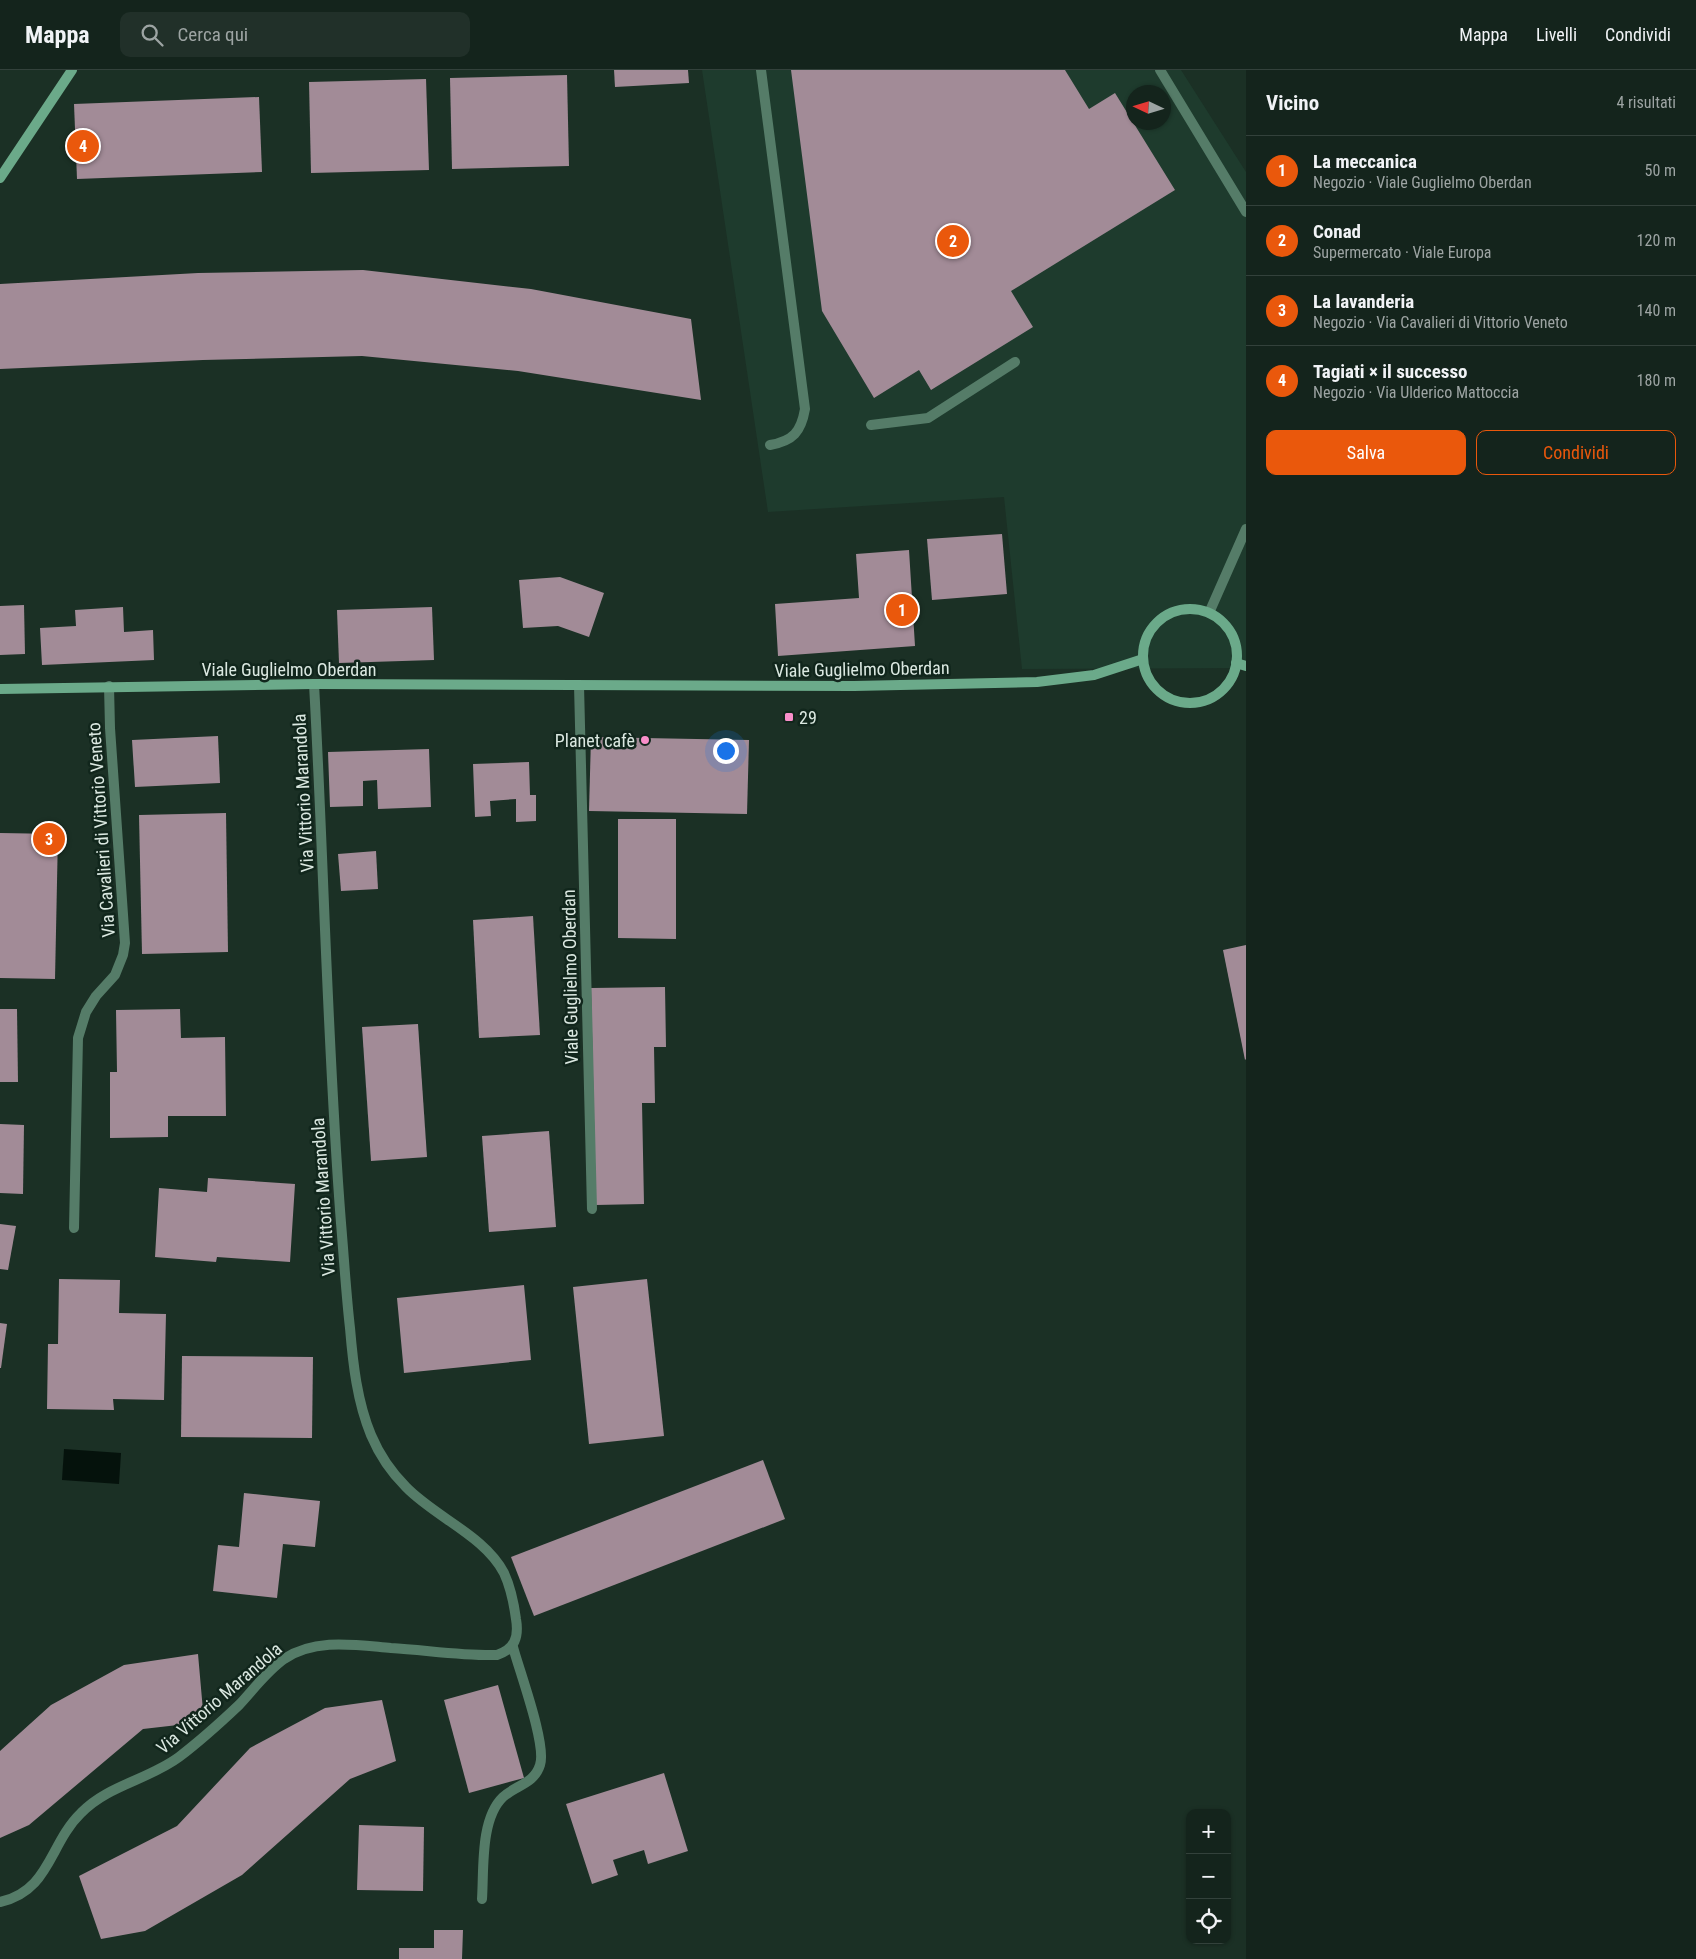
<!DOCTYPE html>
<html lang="it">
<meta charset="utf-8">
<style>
:root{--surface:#14241c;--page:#213029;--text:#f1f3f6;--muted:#9da4a3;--line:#33413b;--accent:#ea580c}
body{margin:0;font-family:"Roboto Condensed",sans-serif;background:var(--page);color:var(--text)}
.controls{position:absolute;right:15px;bottom:15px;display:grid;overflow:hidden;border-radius:10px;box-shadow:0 1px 4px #0004}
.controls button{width:45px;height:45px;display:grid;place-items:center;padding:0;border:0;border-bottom:1px solid var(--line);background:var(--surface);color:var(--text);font:25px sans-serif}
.compass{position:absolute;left:1126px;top:15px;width:45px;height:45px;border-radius:50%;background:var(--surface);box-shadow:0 1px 4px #0004;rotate:274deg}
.you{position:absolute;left:725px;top:680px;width:18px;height:18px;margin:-12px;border:4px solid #fff;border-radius:50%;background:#1a73e8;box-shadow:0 0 0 8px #1a73e833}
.badge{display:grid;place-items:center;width:32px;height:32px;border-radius:50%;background:var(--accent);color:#fff;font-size:16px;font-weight:700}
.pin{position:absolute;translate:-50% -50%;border:2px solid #fff;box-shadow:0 1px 5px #0006}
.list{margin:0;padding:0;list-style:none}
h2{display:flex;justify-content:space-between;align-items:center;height:65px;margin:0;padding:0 20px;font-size:21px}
h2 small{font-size:16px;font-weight:400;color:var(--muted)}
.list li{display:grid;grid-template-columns:32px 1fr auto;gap:15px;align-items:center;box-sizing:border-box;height:70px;padding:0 20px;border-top:1px solid var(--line)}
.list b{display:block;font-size:19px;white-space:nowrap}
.list p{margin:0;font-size:16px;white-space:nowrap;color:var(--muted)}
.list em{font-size:16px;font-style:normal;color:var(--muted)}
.actions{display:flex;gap:10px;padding:15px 20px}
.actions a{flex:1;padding:11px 0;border:1px solid var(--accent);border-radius:10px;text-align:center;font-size:18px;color:var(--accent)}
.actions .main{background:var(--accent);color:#fff}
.icon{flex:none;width:28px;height:28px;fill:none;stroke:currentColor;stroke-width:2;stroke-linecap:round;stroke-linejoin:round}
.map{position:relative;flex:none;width:1246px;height:1889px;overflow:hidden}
header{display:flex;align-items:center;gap:30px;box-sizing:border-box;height:70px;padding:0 25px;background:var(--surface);border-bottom:1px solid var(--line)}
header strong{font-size:24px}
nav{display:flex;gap:28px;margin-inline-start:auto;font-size:18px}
.search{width:350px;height:45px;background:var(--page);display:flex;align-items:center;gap:12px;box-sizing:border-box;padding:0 18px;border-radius:10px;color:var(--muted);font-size:19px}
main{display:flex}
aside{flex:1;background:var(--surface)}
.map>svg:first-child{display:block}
.built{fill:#1e3b2d;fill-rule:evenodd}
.water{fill:#05120c}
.building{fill:#a28b97}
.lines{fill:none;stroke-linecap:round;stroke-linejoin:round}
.lane{stroke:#557c68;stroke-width:10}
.street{stroke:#557c68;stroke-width:10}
.secondary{stroke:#6baa8a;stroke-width:10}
.poi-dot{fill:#f98fca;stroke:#11261c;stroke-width:2}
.labels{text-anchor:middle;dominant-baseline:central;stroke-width:5;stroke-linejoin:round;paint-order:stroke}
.street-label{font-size:18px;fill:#dbe8e1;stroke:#11261c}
.poi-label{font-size:18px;fill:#dbe8e1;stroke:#11261c;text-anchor:start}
</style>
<header>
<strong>Mappa</strong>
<div class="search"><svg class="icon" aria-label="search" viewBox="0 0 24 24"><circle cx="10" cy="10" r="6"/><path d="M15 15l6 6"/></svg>Cerca qui</div>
<nav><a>Mappa</a><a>Livelli</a><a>Condividi</a></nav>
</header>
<main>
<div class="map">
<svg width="1246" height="1889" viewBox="0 0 1246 1889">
<rect width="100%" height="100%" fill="#1b3025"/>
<!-- built -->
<path class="built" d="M 702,0 L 1181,0 L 1246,102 L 1246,598 L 1022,599 L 1004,427 L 768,442 ZM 1134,22 L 1164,22 L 1164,52 L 1134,52 Z"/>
<!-- water -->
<path class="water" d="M 64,1379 L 121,1383 L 119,1414 L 62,1410 Z"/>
<!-- building -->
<g class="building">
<path d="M 614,0 L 688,0 L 689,13 L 615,17 Z"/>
<path d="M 791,0 L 1065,0 L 1089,39 L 1115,23 L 1175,120 L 1011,221 L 1033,257 L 931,320 L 919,300 L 874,328 L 822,241 Z"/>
<path d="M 567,5 L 569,96 L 452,99 L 450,8 Z"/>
<path d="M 426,9 L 429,100 L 311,103 L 309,12 Z"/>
<path d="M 259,27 L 262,102 L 77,109 L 74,34 Z"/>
<path d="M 363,200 L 531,219 L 691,249 L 701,330 L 518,301 L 362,286 L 203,290 L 0,299 L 0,214 L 198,203 Z"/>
<path d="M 1002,464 L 1007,524 L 932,530 L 927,469 Z"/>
<path d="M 909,480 L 915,576 L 778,586 L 775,534 L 859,528 L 856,484 Z"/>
<path d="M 560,507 L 604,523 L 589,567 L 558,556 L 523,558 L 519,510 Z"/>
<path d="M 24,535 L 25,584 L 0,585 L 0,536 Z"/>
<path d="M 123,537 L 124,562 L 153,560 L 154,590 L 42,595 L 40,558 L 76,556 L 75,540 Z"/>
<path d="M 432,537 L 434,590 L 339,593 L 337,540 Z"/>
<path d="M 218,666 L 220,713 L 135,717 L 132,670 Z"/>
<path d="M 591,667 L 749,670 L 747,744 L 589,741 Z"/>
<path d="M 429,679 L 431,737 L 378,739 L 377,710 L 363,711 L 363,736 L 330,737 L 328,682 Z"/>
<path d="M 529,692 L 530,725 L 536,725 L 536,751 L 516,752 L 516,729 L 490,731 L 491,746 L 475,747 L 473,694 Z"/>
<path d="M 226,743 L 228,882 L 142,884 L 139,745 Z"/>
<path d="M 618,749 L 676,749 L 676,869 L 618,868 Z"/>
<path d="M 0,763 L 58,764 L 55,909 L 0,908 Z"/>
<path d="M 376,781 L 378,819 L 341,821 L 338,784 Z"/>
<path d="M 533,846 L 540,965 L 479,968 L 473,850 Z"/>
<path d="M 1246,875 L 1246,989 L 1245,990 L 1223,880 Z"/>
<path d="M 665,917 L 666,977 L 654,977 L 655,1033 L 642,1033 L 644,1134 L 596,1135 L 591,918 Z"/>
<path d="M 0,939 L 17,939 L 18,1012 L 0,1012 Z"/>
<path d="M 180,939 L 181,968 L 225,967 L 226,1046 L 168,1046 L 168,1067 L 110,1068 L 110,1002 L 117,1002 L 116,940 Z"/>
<path d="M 418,954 L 427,1087 L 371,1091 L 362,957 Z"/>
<path d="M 0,1054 L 24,1055 L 23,1124 L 0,1123 Z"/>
<path d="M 549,1061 L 556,1157 L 489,1162 L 482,1066 Z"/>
<path d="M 208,1108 L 295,1114 L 290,1192 L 217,1187 L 216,1192 L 155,1187 L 159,1118 L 207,1122 Z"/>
<path d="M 0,1154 L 16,1156 L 8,1200 L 0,1199 Z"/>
<path d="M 59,1209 L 120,1210 L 119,1243 L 166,1244 L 164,1330 L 113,1329 L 114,1340 L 47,1339 L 48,1274 L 58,1274 Z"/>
<path d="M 647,1209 L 664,1366 L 589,1374 L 573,1217 Z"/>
<path d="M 524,1215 L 531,1290 L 404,1303 L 397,1228 Z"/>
<path d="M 0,1253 L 7,1254 L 1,1298 L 0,1298 Z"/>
<path d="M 182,1286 L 313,1287 L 312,1368 L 181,1367 Z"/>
<path d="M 763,1390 L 785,1449 L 534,1546 L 511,1487 Z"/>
<path d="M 244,1423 L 320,1431 L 315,1477 L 283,1474 L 277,1528 L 213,1521 L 218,1475 L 239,1477 Z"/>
<path d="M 198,1584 L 204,1652 L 143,1659 L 29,1755 L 0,1768 L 0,1681 L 51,1635 L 124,1595 Z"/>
<path d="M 498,1615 L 524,1708 L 469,1723 L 444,1630 Z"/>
<path d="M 382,1630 L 396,1691 L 350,1709 L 242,1805 L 145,1861 L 101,1869 L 79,1806 L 177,1756 L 250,1678 L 325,1638 Z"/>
<path d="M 664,1703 L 688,1781 L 648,1794 L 644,1780 L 613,1790 L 618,1805 L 592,1814 L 566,1734 Z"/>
<path d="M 359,1755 L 424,1757 L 423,1821 L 357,1820 Z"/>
<path d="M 434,1860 L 463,1860 L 462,1889 L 399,1889 L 399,1878 L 434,1878 Z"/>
</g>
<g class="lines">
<!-- lane -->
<g class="lane">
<path d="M 761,0 L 805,339 C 801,362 793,371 770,375"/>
<path d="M 871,355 L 928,348 L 1015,292"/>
<path d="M 579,615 L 592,1139"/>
<path d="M 482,1829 C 484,1799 480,1749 503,1727 C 516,1715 534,1714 540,1695 C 547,1675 519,1600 513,1577"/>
</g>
<!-- street -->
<g class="street">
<path d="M 1160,0 L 1246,142"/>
<path d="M 1209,543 L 1246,459"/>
<path d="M 74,1158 L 78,968 L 86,942 L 96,926 L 115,905 L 123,885 L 125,873 L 110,658 L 109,616"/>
<path d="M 0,1832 C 50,1821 49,1774 81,1743 C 108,1715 148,1710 179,1687 C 200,1671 220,1653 239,1635 C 254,1619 266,1602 284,1589 C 315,1568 355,1575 391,1578 C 426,1580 462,1586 497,1585 C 515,1579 519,1567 516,1549 C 514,1534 510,1516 504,1503 C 485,1466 435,1447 406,1417 C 392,1403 379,1384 371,1365 C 357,1331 353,1294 350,1258 C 346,1223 344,1188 341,1153 C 327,974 324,794 314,614"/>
</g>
<!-- secondary -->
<g class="secondary">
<path d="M 0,108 L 72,0"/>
<circle cx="1190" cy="586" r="47"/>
<path d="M 1236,593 L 1246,596"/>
<path d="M 0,619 L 314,614 L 854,616 L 1037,612 L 1094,605 L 1143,589"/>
</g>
</g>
<!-- markers -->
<g class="poi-dot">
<rect x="784" y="642" width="10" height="10" rx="2.5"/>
<circle cx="645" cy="670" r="5"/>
</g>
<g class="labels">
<!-- street labels -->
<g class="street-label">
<text x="289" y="599">Viale Guglielmo Oberdan</text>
<text transform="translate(862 599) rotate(-1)">Viale Guglielmo Oberdan</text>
<text transform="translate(303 723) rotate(-93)">Via Vittorio Marandola</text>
<text transform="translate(101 760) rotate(-94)">Via Cavalieri di Vittorio Veneto</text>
<text transform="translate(570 907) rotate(-91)">Viale Guglielmo Oberdan</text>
<text transform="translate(323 1127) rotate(-94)">Via Vittorio Marandola</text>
<text transform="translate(219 1628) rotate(-41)">Via Vittorio Marandola</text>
</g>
<!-- poi labels -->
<g class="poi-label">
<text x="799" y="647">29</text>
<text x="635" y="670" text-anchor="end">Planet cafè</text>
</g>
</g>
</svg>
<div class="controls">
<button>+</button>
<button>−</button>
<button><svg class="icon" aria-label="locate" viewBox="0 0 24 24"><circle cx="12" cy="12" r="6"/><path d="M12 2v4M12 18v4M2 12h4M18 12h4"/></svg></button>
</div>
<svg class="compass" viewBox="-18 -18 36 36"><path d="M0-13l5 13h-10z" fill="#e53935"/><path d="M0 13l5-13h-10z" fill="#9da4a3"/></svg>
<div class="you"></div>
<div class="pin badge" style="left:902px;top:540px">1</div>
<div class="pin badge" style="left:953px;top:171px">2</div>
<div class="pin badge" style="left:49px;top:769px">3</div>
<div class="pin badge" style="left:83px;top:76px">4</div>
</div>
<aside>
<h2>Vicino<small>4 risultati</small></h2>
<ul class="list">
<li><span class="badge">1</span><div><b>La meccanica</b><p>Negozio · Viale Guglielmo Oberdan</p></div><em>50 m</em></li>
<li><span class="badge">2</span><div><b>Conad</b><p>Supermercato · Viale Europa</p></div><em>120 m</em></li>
<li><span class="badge">3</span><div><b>La lavanderia</b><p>Negozio · Via Cavalieri di Vittorio Veneto</p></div><em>140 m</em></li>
<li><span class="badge">4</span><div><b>Tagiati × il successo</b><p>Negozio · Via Ulderico Mattoccia</p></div><em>180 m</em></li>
</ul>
<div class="actions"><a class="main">Salva</a><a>Condividi</a></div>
</aside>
</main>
